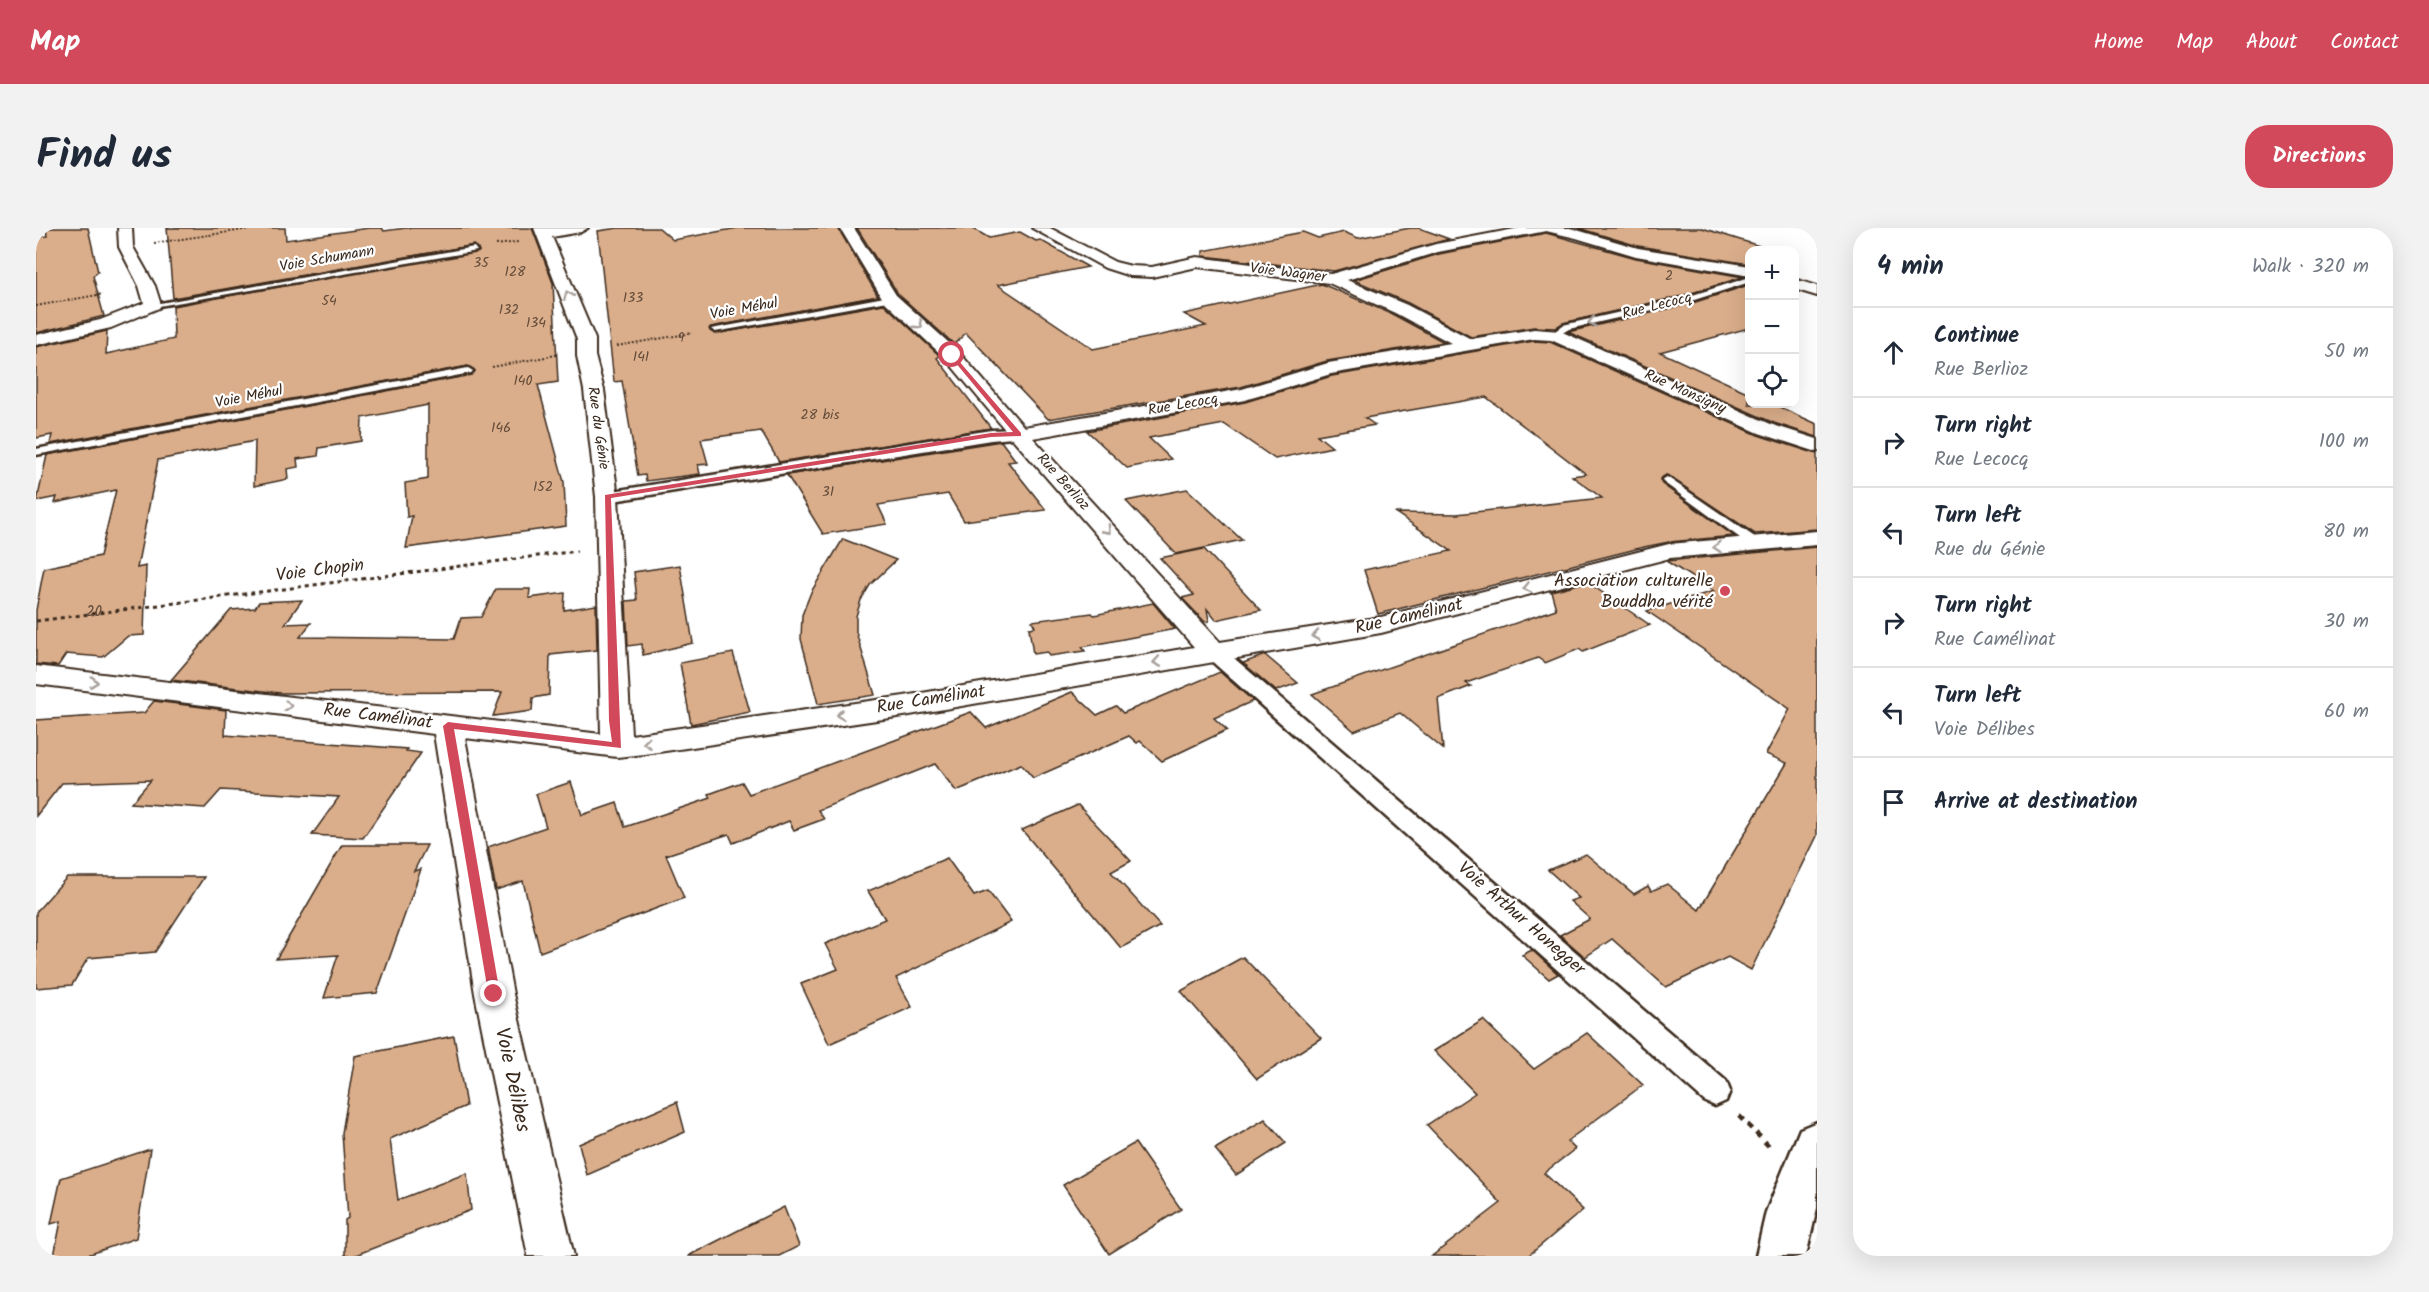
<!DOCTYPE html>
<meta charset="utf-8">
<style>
:root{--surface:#fff;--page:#f2f2f3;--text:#1f2937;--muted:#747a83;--line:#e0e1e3;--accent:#d1495b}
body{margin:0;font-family:Kalam,sans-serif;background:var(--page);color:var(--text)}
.controls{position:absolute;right:18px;top:18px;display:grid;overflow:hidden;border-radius:12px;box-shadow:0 6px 24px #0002}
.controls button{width:54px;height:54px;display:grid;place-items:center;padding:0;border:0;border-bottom:2px solid var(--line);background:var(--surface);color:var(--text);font:30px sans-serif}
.stop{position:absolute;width:18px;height:18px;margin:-14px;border:4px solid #d1495b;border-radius:50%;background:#fff}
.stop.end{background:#d1495b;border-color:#fff;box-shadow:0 2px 6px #0008}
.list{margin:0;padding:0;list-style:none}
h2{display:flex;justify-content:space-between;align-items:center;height:78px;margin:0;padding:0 24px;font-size:26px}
h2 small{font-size:20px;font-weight:400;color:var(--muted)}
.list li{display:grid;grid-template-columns:39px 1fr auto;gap:18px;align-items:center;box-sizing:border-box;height:90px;padding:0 24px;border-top:2px solid var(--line)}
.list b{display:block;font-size:22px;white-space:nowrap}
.list p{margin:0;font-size:20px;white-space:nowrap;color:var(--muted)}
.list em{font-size:20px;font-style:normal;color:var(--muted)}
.icon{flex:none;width:33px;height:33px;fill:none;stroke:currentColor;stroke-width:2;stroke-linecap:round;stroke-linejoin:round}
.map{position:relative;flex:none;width:1781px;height:1028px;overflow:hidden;border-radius:24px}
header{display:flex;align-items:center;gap:36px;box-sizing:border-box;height:84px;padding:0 30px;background:var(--accent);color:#fff}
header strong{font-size:28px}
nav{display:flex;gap:33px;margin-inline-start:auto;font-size:21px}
.intro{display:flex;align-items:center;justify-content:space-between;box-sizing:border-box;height:144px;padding:0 36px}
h1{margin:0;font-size:42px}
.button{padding:15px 27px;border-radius:24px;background:var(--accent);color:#fff;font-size:21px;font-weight:700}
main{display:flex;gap:36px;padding:0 36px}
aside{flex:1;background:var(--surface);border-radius:24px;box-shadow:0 6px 24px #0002}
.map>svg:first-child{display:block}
.building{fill:#daae8b;stroke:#3b2a1e;stroke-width:1.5}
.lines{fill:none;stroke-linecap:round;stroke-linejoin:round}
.service-casing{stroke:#3b2a1e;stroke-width:5}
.pedestrian-casing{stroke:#3b2a1e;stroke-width:5}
.minor-casing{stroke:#3b2a1e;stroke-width:4}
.secondary-casing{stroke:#3b2a1e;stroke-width:5}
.path-far2{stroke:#3b2a1e;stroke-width:2;stroke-dasharray:2 2;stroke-linecap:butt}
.path-far1{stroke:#3b2a1e;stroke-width:3;stroke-dasharray:4 4;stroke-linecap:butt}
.path{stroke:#3b2a1e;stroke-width:5;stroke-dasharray:6 6;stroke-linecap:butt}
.service{fill:#fff;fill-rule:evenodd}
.pedestrian{fill:#fff;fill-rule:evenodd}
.minor{fill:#fff;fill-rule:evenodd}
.secondary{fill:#fff;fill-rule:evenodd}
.oneway{stroke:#a79f9a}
.route{fill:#d1495b}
.poi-dot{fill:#d1495b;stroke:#fff;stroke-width:2}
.labels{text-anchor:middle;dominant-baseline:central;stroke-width:4.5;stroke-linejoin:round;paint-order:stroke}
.far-number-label{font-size:14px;fill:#634b39}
.far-street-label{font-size:15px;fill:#3b2a1e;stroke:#fff}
.number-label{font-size:15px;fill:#634b39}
.street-label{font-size:18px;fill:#3b2a1e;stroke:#fff}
.poi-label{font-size:18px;fill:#3b2a1e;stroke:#fff;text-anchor:end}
.near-street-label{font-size:21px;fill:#3b2a1e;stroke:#fff}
</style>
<header>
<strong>Map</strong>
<nav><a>Home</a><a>Map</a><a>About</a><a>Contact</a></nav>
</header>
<div class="intro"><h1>Find us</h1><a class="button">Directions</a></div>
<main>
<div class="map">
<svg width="1781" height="1028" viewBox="0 0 1781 1028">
<rect width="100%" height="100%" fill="#fff"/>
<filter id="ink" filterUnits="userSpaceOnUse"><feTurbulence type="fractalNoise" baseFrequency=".0167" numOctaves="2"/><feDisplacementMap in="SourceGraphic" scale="12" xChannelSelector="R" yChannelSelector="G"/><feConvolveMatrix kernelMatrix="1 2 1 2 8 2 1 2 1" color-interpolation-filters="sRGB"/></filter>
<g filter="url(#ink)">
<!-- building -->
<g class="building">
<path d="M 10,0 L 52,0 L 62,44 L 57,48 L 68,88 L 0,105 L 0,9 L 11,8 Z"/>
<path d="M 131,0 L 249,0 L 250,12 L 333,0 L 346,0 L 348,3 L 370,0 L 496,0 L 517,55 L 522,154 L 502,157 L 528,254 L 530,298 L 370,320 L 376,288 L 371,289 L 369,255 L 392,251 L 392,177 L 326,190 L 325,213 L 283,220 L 282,228 L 261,231 L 262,239 L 251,241 L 252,251 L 218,258 L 219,213 L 122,232 L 101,340 L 110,338 L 108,407 L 92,408 L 67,429 L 30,426 L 22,438 L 0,436 L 0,382 L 8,340 L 64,328 L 80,262 L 19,275 L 21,269 L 1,273 L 11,227 L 435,147 L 439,143 L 432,138 L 14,216 L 16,207 L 0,210 L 0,119 L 71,103 L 70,126 L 138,111 L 137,78 L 443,23 L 438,17 L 137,70 Z"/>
<path d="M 582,0 L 623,0 L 637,12 L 702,0 L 802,0 L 842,68 L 675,99 L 674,103 L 679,106 L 848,76 L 904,128 L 901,130 L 955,200 L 743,234 L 725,203 L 665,211 L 672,236 L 662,237 L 664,246 L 610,253 L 609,247 L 602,248 L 586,153 L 578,154 L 562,3 Z"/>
<path d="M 821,0 L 936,0 L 953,10 L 984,4 L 1000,13 L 1004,12 L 1052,39 L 962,57 L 1057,121 L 1170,98 L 1148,86 L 1286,56 L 1358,87 L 1408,114 L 1291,133 L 1205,159 L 1012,191 L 930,105 L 918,116 L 862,66 Z"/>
<path d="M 1374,0 L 1383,0 L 1413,11 L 1298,43 L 1167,28 L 1167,23 L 1267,4 L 1282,10 L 1308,4 L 1322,10 Z"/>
<path d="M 1542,0 L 1666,0 L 1736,22 L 1713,22 L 1713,36 L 1602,18 Z"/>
<path d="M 1510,5 L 1600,30 L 1707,49 L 1646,68 L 1527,95 L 1519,100 L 1498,99 L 1435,109 L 1372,75 L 1318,52 L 1403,26 Z"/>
<path d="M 1713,57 L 1713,100 L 1624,124 L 1713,165 L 1713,176 L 1737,176 L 1781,196 L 1781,209 L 1738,195 L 1532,104 L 1653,76 Z"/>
<path d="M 1498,113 L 1514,114 L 1722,207 L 1781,226 L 1781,301 L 1719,306 L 1630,247 L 1624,251 L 1626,256 L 1698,308 L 1633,314 L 1608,319 L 1342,386 L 1328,342 L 1415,323 L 1360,285 L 1421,286 L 1566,270 L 1536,248 L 1550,246 L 1450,169 L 1329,190 L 1339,197 L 1281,207 L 1296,219 L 1239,231 L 1188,196 L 1113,210 L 1135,231 L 1091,240 L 1051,203 L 1209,174 L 1296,148 Z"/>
<path d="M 965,213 L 980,233 L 972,234 L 1010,282 L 928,293 L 912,266 L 842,277 L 851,296 L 787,306 L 751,247 Z"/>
<path d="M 1151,261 L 1206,312 L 1140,326 L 1090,273 Z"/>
<path d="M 807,311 L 860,332 L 834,357 L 825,372 L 820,388 L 820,404 L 839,467 L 782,476 L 765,411 L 766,387 L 775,364 Z"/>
<path d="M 1781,319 L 1781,608 L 1715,742 L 1692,729 L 1630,759 L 1576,711 L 1549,729 L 1524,707 L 1554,691 L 1534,673 L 1543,670 L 1512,642 L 1550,626 L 1598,666 L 1612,658 L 1615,663 L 1631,656 L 1663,682 L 1751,535 L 1730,526 L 1754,481 L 1611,383 L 1678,363 L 1630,333 Z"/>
<path d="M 1168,321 L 1225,382 L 1180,392 L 1171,381 L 1173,393 L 1169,394 L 1146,370 L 1158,367 L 1124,330 Z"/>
<path d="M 644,337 L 657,415 L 607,427 L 606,416 L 592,418 L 590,373 L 601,372 L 598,344 Z"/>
<path d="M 1551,354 L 1614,397 L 1547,424 L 1543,421 L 1509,435 L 1502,430 L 1430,455 L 1435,458 L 1402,471 L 1407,521 L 1364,485 L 1318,503 L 1276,466 L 1520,381 L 1515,363 Z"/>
<path d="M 460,361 L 494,361 L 493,370 L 529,365 L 528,382 L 560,377 L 561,422 L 514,427 L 513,467 L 497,470 L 496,483 L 457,488 L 466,464 L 244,465 L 135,452 L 195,382 L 219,380 L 223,374 L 266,372 L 249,396 L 275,395 L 264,409 L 418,411 L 425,390 L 445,389 Z"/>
<path d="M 1117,375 L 1139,401 L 1046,419 L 1049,423 L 1013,428 L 1011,424 L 997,426 L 993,400 L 999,399 L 996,393 L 1056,385 L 1058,387 Z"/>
<path d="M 697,425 L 714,484 L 655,496 L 644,435 Z"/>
<path d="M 1229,427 L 1262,455 L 1240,463 L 1207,435 Z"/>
<path d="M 1184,444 L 1217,473 L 1178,490 L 1191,502 L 1126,533 L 1104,513 L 1101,515 L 1093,508 L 997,550 L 985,536 L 920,563 L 899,536 L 782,582 L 788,591 L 758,602 L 753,593 L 697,615 L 693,606 L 630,627 L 648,670 L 504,724 L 487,653 L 460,662 L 452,619 L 510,599 L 500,566 L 535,554 L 546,587 L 581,575 L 589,599 L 675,570 L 673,566 L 706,554 L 713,566 L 935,484 L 950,500 L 1036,464 L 1061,487 L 1080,478 L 1087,485 Z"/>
<path d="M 118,473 L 190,482 L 189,507 L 371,521 L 370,523 L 385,525 L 327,610 L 276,607 L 303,569 L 185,562 L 169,580 L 95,575 L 115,552 L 26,555 L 0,588 L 0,492 L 108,485 Z"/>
<path d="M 1042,577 L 1095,633 L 1075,644 L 1124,698 L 1085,720 L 986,602 Z"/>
<path d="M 306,617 L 391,617 L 378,643 L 385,641 L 341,765 L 288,770 L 302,727 L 240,731 Z"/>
<path d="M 911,630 L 938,668 L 952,663 L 975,694 L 860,750 L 876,779 L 793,816 L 765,756 L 802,741 L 789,716 L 849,691 L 832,663 Z"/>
<path d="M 31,649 L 168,649 L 119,724 L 52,730 L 36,757 L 0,760 L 0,684 Z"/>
<path d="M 1496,722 L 1522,746 L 1513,751 L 1486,727 Z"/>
<path d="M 1207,729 L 1285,810 L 1221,851 L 1145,763 Z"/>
<path d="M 1447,792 L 1498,841 L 1551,805 L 1607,857 L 1531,913 L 1539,921 L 1508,945 L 1547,982 L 1492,1028 L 1396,1028 L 1465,975 L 1391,897 L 1439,865 L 1398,823 Z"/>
<path d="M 418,808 L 430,878 L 354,911 L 362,972 L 431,945 L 435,982 L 317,1028 L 309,1028 L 309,992 L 312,990 L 306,905 L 319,828 Z"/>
<path d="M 641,874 L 649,904 L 551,947 L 543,916 Z"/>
<path d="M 1229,891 L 1250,915 L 1200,947 L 1179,921 Z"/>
<path d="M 1099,915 L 1145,981 L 1073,1026 L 1027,957 Z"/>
<path d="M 114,921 L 100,1010 L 49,1028 L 18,1028 L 25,993 L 15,996 L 25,950 Z"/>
<path d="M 748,979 L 763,1018 L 743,1028 L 652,1028 Z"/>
</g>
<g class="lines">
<defs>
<g id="service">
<path d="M 438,19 L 441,23 L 117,79 L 113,77 Z"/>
<path d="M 1714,49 L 1714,54 L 1652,74 L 1533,101 L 1518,110 L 1514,107 L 1527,97 L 1647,70 Z"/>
<path d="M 854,68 L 857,68 L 857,72 L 679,104 L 675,101 Z"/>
<path d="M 432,140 L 437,143 L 435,145 L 0,227 L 0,221 Z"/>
<path d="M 1631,249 L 1723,312 L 1723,318 L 1715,318 L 1627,254 L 1626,252 Z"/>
</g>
<g id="pedestrian">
<path d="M 983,201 L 991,206 L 988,209 L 955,212 L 571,274 L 563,269 L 571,264 L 955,202 Z"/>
<path d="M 1178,418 L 1185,419 L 1690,853 L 1694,863 L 1690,873 L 1679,878 L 1668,873 L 1171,429 L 1168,424 L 1171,419 Z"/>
</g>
<g id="minor">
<path d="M 82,0 L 96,0 L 97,19 L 119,58 L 125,77 L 123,80 L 75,100 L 0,117 L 0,107 L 64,92 L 108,75 L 103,58 L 83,19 Z"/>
<path d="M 498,0 L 552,0 L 545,4 L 516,9 L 559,111 L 559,128 L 568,162 L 582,269 L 595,507 L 868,468 L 1158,419 L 976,210 L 910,131 L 848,73 L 804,0 L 818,0 L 860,67 L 922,123 L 988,199 L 1206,161 L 1292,135 L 1415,115 L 1359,85 L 1293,55 L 1161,39 L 1116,49 L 1094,48 L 1069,40 L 996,0 L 1014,0 L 1079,34 L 1095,38 L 1116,39 L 1161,29 L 1295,46 L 1400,16 L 1484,0 L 1534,0 L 1602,20 L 1714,38 L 1714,48 L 1600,28 L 1540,10 L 1510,3 L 1402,24 L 1311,52 L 1371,77 L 1435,111 L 1498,101 L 1524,103 L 1737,197 L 1781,211 L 1781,224 L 1723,205 L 1515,112 L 1498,111 L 1295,146 L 1209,172 L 997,210 L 1184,414 L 1345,389 L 1633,316 L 1781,303 L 1781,317 L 1634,330 L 1345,405 L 868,488 L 609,526 L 581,529 L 429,510 L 477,766 L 538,1028 L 492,1028 L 439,766 L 398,506 L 0,456 L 0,438 L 565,506 L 560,269 L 548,162 L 541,128 L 541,111 Z"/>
<path d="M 1758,51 L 1781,58 L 1781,68 L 1758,61 Z"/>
</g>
<path id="secondary" d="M 1781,894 L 1781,980 L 1770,1028 L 1720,1028 L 1730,984 L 1764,901 Z"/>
</defs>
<!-- service casing -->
<use href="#service" class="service-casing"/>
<!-- pedestrian casing -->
<use href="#pedestrian" class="pedestrian-casing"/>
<!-- minor casing -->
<use href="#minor" class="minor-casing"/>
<!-- secondary casing -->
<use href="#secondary" class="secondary-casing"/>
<!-- path-far2 -->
<g class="path-far2">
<path d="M 118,15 L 221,0"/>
<path d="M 460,17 L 482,14"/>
<path d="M 0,78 L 67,66"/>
<path d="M 581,118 L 656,105"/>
<path d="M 456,139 L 520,127"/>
</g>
<!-- path-far1 -->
<path class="path-far1" d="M 0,393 L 541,323"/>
<!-- path -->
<path class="path" d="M 1703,888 L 1734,919"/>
<!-- service -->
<use href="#service" class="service"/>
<!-- pedestrian -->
<use href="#pedestrian" class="pedestrian"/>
<!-- minor -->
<use href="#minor" class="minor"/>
<!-- secondary -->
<use href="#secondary" class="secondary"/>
</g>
<!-- one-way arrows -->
<defs><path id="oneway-chevron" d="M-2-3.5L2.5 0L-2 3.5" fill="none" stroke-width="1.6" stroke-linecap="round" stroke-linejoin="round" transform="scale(1.5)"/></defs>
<g class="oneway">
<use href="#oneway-chevron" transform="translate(532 67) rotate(-112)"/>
<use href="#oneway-chevron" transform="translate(1556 94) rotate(168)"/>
<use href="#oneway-chevron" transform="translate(883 97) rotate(43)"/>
<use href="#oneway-chevron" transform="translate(1071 302) rotate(48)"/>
<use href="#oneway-chevron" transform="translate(1681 319) rotate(175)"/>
<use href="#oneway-chevron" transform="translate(1491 360) rotate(165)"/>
<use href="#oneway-chevron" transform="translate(1280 408) rotate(171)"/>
<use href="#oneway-chevron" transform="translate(1121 434) rotate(170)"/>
<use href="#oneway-chevron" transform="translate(58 454) rotate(7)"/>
<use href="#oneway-chevron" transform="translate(252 478) rotate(7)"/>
<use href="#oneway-chevron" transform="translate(804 487) rotate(172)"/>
<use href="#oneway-chevron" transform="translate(611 515) rotate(173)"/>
</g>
</g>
<!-- route -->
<path class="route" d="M 916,125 L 985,205 L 985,208 L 955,209 L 575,270 L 585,520 L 418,501 L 464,766 L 462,770 L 453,770 L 407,498 L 412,494 L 576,514 L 573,493 L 569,267 L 955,205 L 977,204 L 914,128 Z"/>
<!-- markers -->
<circle class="poi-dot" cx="1689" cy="363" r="6"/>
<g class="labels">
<!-- far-number labels -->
<g class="far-number-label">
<text x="445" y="35">35</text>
<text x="479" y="44">128</text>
<text x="1633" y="48">2</text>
<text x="597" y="70">133</text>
<text x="293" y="73">54</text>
<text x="473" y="82">132</text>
<text x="500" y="95">134</text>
<text x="645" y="110">9</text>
<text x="605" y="129">141</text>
<text x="487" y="153">140</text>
<text x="784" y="187">28 bis</text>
<text x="465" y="200">146</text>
<text x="507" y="259">152</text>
<text x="792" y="264">31</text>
</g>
<!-- far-street labels -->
<g class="far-street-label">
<text transform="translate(291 31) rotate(-10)">Voie Schumann</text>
<text transform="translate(1252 45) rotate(7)">Voie Wagner</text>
<text transform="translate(1621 78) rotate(-14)">Rue Lecocq</text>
<text transform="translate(708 81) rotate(-10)">Voie Méhul</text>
<text transform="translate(1649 164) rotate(24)">Rue Monsigny</text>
<text transform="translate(213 169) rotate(-11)">Voie Méhul</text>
<text transform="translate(1147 177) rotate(-10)">Rue Lecocq</text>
<text transform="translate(562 200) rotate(82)">Rue du Génie</text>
<text transform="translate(1027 254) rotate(48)">Rue Berlioz</text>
</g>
<!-- number labels -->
<g class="number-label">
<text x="58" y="384">20</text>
</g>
<!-- street labels -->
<g class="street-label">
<text transform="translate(284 343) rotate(-7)">Voie Chopin</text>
<text transform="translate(1373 389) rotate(-13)">Rue Camélinat</text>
<text transform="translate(895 472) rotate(-9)">Rue Camélinat</text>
<text transform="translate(342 489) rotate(7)">Rue Camélinat</text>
<text transform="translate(1485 691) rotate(41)">Voie Arthur Honegger</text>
</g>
<!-- poi labels -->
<g class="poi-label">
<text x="1677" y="353">Association culturelle<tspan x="1677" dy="21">Bouddha vérité</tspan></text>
</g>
<!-- near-street labels -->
<g class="near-street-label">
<text transform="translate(476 852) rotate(78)">Voie Délibes</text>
</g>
</g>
</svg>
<div class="controls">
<button>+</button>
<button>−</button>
<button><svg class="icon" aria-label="locate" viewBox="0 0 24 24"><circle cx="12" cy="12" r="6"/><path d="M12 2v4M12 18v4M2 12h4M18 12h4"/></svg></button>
</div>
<div class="stop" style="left:916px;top:127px"></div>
<div class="stop end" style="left:458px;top:766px"></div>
</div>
<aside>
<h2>4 min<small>Walk · 320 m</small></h2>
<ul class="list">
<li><svg class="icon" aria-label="ahead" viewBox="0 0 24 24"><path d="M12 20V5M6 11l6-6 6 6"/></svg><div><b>Continue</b><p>Rue Berlioz</p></div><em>50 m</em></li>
<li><svg class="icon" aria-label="right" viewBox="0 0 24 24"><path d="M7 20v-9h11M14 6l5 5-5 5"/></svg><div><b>Turn right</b><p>Rue Lecocq</p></div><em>100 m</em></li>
<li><svg class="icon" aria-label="left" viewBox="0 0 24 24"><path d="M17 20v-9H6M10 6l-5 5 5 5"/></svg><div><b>Turn left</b><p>Rue du Génie</p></div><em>80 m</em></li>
<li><svg class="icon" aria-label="right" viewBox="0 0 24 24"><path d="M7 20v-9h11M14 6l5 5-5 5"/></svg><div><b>Turn right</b><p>Rue Camélinat</p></div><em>30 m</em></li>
<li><svg class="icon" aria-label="left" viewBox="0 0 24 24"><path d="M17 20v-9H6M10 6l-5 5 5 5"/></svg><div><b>Turn left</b><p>Voie Délibes</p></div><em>60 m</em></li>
<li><svg class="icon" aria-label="arrive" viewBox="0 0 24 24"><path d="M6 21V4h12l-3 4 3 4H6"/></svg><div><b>Arrive at destination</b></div></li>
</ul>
</aside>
</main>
